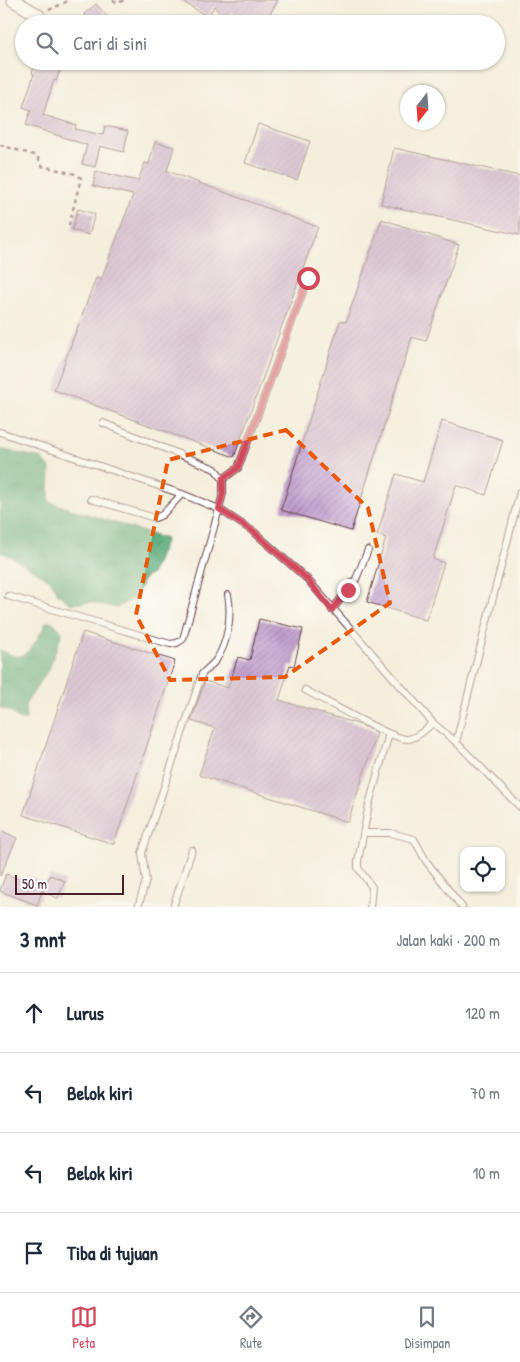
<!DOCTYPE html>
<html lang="id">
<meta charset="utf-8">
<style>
:root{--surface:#fff;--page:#f2f2f3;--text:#1f2937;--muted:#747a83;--line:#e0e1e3;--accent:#d1495b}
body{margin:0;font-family:"Patrick Hand",sans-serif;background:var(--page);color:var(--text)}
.controls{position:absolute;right:15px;bottom:15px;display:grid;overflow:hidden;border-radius:10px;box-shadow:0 1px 4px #0004}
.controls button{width:45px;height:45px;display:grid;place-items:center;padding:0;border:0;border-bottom:1px solid var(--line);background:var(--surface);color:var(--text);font:25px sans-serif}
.compass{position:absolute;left:400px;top:85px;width:45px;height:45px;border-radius:50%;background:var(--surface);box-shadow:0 1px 4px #0004;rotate:197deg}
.scale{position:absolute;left:15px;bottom:12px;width:109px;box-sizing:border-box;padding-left:5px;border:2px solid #4a1f2b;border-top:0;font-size:14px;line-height:18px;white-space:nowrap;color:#4a1f2b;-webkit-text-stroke:4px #fff;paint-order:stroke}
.stop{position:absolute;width:15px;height:15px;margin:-11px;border:4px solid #d1495b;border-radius:50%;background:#fff}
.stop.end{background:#d1495b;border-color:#fff;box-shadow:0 1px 5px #0008}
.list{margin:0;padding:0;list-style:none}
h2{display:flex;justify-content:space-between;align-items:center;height:65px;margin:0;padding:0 20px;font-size:21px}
h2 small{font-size:16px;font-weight:400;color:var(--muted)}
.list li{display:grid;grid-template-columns:32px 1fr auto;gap:15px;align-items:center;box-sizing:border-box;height:80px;padding:0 20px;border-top:1px solid var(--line)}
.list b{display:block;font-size:19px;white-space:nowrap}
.list em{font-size:16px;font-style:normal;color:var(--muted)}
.icon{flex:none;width:28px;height:28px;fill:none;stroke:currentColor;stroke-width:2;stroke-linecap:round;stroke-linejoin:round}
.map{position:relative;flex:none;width:520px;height:907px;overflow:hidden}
.search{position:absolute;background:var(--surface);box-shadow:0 1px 4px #0004;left:15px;right:15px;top:15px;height:55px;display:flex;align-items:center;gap:12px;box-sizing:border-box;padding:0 18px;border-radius:28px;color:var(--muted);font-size:19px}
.sheet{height:385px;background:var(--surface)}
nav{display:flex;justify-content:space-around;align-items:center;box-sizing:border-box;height:70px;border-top:1px solid var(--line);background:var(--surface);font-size:14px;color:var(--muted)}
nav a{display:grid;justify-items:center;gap:2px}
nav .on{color:var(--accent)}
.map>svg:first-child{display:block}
.forest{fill:url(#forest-crowns);stroke:#536652}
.building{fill:url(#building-hatch)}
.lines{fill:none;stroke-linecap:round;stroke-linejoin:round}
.lane-casing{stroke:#643e46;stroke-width:8}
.street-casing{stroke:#643e46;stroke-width:14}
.path{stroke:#643e46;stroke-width:2.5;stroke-dasharray:4 4;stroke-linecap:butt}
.lane{stroke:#fff;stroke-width:6}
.street{stroke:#fff;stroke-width:12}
.route{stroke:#d1495b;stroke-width:6}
.marked{fill:none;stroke:#e8590c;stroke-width:4;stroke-dasharray:10 6;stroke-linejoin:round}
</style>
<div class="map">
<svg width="520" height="907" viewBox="0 0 520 907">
<defs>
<pattern id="forest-crowns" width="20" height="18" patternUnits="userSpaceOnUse" patternTransform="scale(1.25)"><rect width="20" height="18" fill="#5cac79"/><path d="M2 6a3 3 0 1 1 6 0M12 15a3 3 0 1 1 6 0" fill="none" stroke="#4e8b63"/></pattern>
<pattern id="building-hatch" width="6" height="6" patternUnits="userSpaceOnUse" patternTransform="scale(1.25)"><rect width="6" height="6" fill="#be98ca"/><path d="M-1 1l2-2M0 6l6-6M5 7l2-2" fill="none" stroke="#9c7ba4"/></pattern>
</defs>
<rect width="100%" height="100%" fill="#fff"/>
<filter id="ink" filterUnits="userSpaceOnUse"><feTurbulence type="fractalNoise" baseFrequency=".02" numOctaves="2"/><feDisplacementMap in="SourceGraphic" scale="10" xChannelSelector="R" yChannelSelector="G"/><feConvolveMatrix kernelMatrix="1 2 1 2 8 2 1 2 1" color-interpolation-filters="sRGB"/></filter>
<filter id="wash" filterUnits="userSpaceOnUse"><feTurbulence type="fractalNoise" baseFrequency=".0096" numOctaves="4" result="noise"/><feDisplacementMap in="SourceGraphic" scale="20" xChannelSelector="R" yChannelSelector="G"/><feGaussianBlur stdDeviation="1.12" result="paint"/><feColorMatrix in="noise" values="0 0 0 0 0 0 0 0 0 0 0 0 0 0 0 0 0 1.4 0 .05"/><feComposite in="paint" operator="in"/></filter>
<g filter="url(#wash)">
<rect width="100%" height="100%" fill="#f4eedc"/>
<!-- forest -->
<g class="forest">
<path d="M 0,449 L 41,458 L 50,468 L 49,502 L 166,539 L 151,575 L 145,577 L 136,596 L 117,608 L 90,602 L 71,604 L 57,593 L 55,587 L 50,580 L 8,555 L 0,552 Z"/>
<path d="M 46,622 L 53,622 L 62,632 L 50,667 L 25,705 L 26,719 L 19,720 L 10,711 L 0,708 L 0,650 C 5,652 10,655 15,656 C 29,659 41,633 46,622 Z"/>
</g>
<g id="blocks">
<!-- building -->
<g class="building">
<path d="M 180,0 L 278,0 L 268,17 L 260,24 L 248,24 L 243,18 L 241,20 L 234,12 L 225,19 L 214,6 L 208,17 Z"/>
<path d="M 96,4 L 114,24 L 93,24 L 84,14 Z"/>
<path d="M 36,61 L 52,61 L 62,64 L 56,81 L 54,80 L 43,115 L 76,125 L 75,129 L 103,135 L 105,126 L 128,131 L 124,152 L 100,146 L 95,167 L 82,164 L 87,145 L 26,125 L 31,110 L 23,107 L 34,74 L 32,73 Z"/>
<path d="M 258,124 L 310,141 L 297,180 L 245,163 Z"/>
<path d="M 155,142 L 174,147 L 167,171 L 318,227 L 234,457 L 54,390 L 96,278 L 101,280 L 133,195 L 93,186 L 96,171 L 138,181 L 145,163 L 149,164 Z"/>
<path d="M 394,148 L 520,176 L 520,235 L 381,204 Z"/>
<path d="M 78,209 L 95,214 L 89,235 L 72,230 Z"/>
<path d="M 382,219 L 459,245 L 426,341 L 412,337 L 351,531 L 281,510 L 340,321 L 346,322 Z"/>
<path d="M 442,421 L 503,440 L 486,495 L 456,485 L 433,559 L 444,563 L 426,620 L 367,602 L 386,538 L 377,535 L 396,474 L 423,482 Z"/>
<path d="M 259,619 L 303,629 L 294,666 L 290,665 L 279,700 L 361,725 L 377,733 L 348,822 L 199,775 L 215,728 L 191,721 L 205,681 L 228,688 L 238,657 L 250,660 Z"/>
<path d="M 83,632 L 175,661 L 114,844 L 23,815 Z"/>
<path d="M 0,830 L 17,838 L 0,876 Z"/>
<path d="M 6,874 L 24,881 L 26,876 L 45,883 L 37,905 L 0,891 Z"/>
<path d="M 50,875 L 65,881 L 58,898 L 43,892 Z"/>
</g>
</g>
</g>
<g filter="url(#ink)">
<use href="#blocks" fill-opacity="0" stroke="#643e46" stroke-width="1"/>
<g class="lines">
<defs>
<g id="lane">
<path d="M 0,432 L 182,494 L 219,509 L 254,532 L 307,579 L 433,723 L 456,742 L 520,807"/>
<path d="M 223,479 L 238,468 L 308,278"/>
<path d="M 91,499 L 155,518 L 162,515 L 182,494"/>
<path d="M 8,596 L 170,644 L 177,643 L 183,639 L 219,509 L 223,493 L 223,479 L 215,469 L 103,423"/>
<path d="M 332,610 L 356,579 L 368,550"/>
<path d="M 305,690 C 323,699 391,739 407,739 C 416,739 426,729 433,723"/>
<path d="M 456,742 L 520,492"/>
<path d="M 364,833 L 391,833 L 414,839 L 426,861 L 462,907"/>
<path d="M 138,907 L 146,881 L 142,853 L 202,674 C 207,669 212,665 216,660 C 228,643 232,615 228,595"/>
<path d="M 173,907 L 192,850"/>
<path d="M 370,907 L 372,887 L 358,868 L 358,861 L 369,804 L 389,734"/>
</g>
<path id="street" d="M 13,0 L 38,15"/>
</defs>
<!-- lane casing -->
<use href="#lane" class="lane-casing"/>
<!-- street casing -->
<use href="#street" class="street-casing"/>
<!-- path -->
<g class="path">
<path d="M 113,0 L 118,3 L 124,0"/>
<path d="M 49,10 L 70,0"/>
<path d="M 0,145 L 37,156 L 42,166 L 75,174 L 81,178 L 69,225"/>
</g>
<!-- lane -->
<use href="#lane" class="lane"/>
<!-- street -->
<use href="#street" class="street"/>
</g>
</g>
<g class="lines" filter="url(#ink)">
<!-- route -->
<path class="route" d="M 308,278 L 238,468 L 223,479 L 223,493 L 219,509 L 254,532 L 307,579 L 332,610 L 348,590"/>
</g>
<!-- marked area -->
<path d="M0 0H520V907H0ZM 286,430 L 368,508 L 390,603 L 285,677 L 170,680 L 136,615 L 168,460 Z" fill="#f4eedc" fill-opacity=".55" fill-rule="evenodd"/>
<path class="marked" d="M 286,430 L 368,508 L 390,603 L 285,677 L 170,680 L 136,615 L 168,460 Z"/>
</svg>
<div class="controls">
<button><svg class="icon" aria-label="locate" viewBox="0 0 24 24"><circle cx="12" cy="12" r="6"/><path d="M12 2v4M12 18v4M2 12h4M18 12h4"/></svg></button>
</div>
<svg class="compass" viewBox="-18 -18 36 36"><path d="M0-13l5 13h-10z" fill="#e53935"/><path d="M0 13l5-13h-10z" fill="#747a83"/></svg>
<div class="scale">50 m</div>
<div class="stop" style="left:308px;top:278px"></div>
<div class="stop end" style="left:348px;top:590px"></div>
<div class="search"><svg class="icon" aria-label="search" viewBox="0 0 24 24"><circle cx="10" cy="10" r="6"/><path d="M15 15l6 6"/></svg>Cari di sini</div>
</div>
<section class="sheet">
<h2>3 mnt<small>Jalan kaki · 200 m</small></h2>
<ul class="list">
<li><svg class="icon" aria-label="ahead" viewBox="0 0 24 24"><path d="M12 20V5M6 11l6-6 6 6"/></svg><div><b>Lurus</b></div><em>120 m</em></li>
<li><svg class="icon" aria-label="left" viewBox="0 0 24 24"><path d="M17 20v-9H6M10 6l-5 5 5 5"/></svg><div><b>Belok kiri</b></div><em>70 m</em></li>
<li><svg class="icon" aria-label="left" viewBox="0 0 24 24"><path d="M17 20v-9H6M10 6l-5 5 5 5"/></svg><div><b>Belok kiri</b></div><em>10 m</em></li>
<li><svg class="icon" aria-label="arrive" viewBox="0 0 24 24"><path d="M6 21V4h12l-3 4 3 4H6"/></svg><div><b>Tiba di tujuan</b></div></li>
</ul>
</section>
<nav>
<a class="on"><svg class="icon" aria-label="map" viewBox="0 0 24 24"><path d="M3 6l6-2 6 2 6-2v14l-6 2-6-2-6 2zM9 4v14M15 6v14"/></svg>Peta</a>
<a><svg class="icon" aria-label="directions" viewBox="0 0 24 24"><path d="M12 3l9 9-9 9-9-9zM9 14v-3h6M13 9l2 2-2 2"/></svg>Rute</a>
<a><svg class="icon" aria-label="saved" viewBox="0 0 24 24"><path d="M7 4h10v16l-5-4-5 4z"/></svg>Disimpan</a>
</nav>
